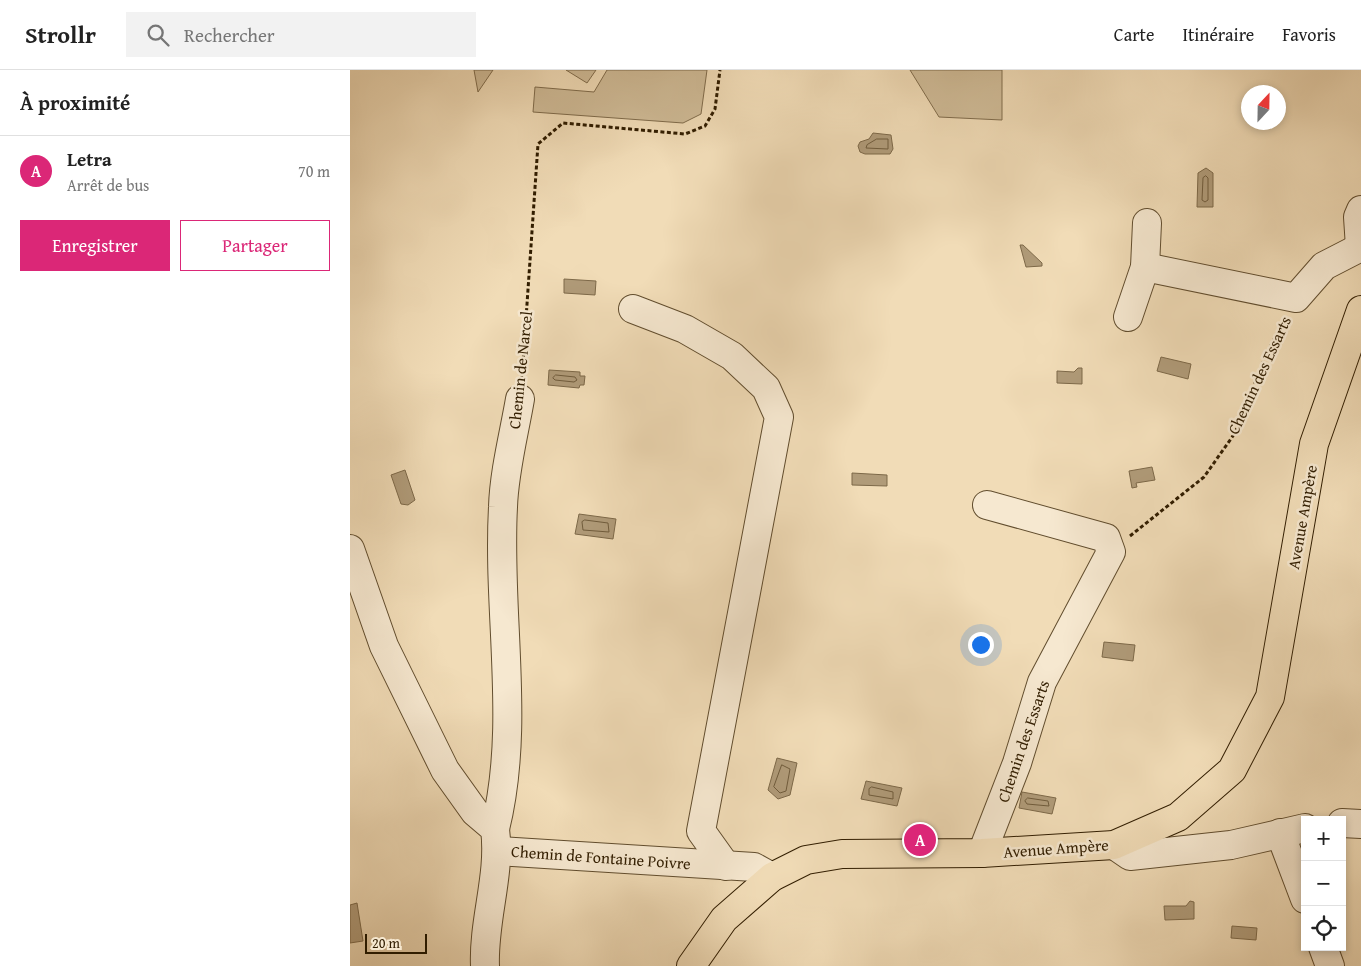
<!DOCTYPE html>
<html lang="fr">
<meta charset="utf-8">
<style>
:root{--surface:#fff;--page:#f2f2f2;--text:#222;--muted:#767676;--line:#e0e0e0;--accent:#db2777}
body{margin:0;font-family:"Gentium Book Plus",serif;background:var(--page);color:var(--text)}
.controls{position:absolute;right:15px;bottom:15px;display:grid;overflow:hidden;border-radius:0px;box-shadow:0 2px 8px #0003}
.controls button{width:45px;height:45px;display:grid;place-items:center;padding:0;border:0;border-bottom:1px solid var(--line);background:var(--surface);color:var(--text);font:25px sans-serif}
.compass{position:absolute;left:891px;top:15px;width:45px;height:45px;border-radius:50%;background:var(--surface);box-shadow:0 2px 8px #0003;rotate:22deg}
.scale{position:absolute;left:15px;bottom:12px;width:62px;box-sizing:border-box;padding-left:5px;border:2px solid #311d00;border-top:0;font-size:14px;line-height:18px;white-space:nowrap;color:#311d00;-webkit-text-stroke:4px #f6e8d0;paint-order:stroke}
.you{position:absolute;left:630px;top:574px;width:18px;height:18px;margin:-12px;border:4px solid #fff;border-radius:50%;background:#1a73e8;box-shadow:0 0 0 8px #1a73e833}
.badge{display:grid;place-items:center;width:32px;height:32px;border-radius:50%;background:var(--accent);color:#fff;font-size:16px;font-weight:700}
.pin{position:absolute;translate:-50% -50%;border:2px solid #fff;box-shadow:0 1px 5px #0006}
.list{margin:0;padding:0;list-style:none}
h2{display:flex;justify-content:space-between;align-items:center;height:65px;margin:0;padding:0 20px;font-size:21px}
h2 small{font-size:16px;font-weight:400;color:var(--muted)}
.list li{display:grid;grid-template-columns:32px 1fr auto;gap:15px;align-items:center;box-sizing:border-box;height:70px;padding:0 20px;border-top:1px solid var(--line)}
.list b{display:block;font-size:19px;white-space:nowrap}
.list p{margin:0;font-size:16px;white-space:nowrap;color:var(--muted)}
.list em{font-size:16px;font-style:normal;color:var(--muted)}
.actions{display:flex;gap:10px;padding:15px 20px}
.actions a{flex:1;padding:11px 0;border:1px solid var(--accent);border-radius:0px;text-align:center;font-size:18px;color:var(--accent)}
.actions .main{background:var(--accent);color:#fff}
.icon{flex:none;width:28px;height:28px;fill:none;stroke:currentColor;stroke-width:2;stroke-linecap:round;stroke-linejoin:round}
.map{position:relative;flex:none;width:1011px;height:896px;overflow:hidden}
header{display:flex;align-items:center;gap:30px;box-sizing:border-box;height:70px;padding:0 25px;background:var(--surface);border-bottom:1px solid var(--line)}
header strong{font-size:24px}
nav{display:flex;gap:28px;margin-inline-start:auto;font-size:18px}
.search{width:350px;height:45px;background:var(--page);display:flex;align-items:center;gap:12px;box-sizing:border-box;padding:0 18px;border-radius:0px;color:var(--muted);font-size:19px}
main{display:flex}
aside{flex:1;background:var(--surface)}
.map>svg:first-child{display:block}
.green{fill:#d0bc98;stroke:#806c4c}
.water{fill:#b09b79;stroke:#7d6949}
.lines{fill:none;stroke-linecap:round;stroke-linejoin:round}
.shore{stroke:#705c3c;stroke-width:1}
.minor-casing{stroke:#614d2e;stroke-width:30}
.major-casing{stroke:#311d00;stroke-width:30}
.path{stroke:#311d00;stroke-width:3;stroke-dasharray:4 2.5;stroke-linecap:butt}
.minor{stroke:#f6e8d0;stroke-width:28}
.major{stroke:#f1dcb7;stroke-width:28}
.labels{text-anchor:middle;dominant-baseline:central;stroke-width:5;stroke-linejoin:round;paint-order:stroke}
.street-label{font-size:16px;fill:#311d00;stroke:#f6e8d0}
</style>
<header>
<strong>Strollr</strong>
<div class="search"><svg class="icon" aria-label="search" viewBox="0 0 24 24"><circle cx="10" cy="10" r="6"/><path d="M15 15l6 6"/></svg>Rechercher</div>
<nav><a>Carte</a><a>Itinéraire</a><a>Favoris</a></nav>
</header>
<main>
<aside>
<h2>À proximité<small></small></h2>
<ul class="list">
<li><span class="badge">A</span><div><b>Letra</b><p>Arrêt de bus</p></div><em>70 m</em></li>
</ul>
<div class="actions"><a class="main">Enregistrer</a><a>Partager</a></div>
</aside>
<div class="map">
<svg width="1011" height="896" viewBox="0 0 1011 896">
<rect width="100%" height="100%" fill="#f1dcb7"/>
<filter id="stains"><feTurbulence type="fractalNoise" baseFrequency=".004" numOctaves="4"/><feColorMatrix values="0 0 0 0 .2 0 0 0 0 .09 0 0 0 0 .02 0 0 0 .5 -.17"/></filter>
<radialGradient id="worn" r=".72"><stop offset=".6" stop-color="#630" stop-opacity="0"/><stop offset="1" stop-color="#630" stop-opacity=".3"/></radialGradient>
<!-- green -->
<g class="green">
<path d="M 124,0 L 143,0 L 128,22 Z"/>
<path d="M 216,0 L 246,0 L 237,13 Z"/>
<path d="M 257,0 L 357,0 L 351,44 L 333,53 L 183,42 L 185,17 L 244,22 Z"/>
<path d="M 560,0 L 652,0 L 652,50 L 589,47 Z"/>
</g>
<!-- water -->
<g class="water">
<path d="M 523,63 L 541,65 L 543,79 L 540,84 L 515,84 L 510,82 L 508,76 L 510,72 L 519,69 Z"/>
<path d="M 856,98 L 863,103 L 863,137 L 847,137 L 848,103 Z"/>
<path d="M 670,175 L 673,175 L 692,193 L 692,196 L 676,197 Z"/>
<path d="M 214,209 L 246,211 L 245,225 L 214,223 Z"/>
<path d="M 811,287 L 841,294 L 838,309 L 807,301 Z"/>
<path d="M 728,298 L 732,298 L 732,314 L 707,313 L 707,301 L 724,302 Z"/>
<path d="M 199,300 L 230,302 L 230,306 L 235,306 L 234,315 L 230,315 L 229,318 L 198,315 Z"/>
<path d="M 802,397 L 805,410 L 786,413 L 787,417 L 782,418 L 779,401 Z"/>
<path d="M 55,400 L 65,430 L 58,435 L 51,434 L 41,405 Z"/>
<path d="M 502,403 L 537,405 L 537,416 L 502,415 Z"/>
<path d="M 229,444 L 266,449 L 263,469 L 225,464 Z"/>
<path d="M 754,572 L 785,575 L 783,591 L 752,587 Z"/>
<path d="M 427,688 L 447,693 L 440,725 L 428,729 L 418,720 Z"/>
<path d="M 516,711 L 552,718 L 547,736 L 511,729 Z"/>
<path d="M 672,722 L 706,728 L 702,744 L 669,738 Z"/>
<path d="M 840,831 L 844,832 L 844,849 L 815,850 L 814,836 L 836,836 Z"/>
<path d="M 7,833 L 13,871 L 0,873 L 0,835 Z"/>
<path d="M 882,856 L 907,858 L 906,870 L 881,868 Z"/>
</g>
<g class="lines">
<!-- shore -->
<g class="shore">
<path d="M 527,69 L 538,69 L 538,79 L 516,78 L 517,75 Z"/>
<path d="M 856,106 L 858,108 L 858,130 L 855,132 L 852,130 L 853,108 Z"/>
<path d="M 206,305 L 225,307 L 227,310 L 224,312 L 205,310 L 203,308 Z"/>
<path d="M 235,450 L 258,453 L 259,462 L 233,460 L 232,452 Z"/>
<path d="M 432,695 L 440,699 L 436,721 L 430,723 L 424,717 Z"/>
<path d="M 522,717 L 543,722 L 543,729 L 519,725 L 519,719 Z"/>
<path d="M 678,728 L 698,731 L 699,736 L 677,734 L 675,731 Z"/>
</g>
<defs>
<g id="minor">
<path d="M 1010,177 L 1008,147 L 1011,140"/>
<path d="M 795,197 L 946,228 L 974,196 L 1011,177"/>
<path d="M 283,239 L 335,259 L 382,286 L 416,318 L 429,347 L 351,761 L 376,796"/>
<path d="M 778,247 L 795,197 L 797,153"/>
<path d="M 0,479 L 34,576 L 95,700 L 125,742 L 145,759 C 151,805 133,850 135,896"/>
<path d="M 992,753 L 1011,754"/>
<path d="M 145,759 C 171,654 147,544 153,437 C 154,402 164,364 170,329"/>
<path d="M 930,763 L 955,829"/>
<path d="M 764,775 L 780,786 L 881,775 L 955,758"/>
<path d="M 148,781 L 404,797 L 422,807"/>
<path d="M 632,783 L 667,693 L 692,612 L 761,482 L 756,468 L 637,435"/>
<path d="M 973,877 L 980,896"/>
</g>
<path id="major" d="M 341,896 L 374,849 L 422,807 L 456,790 L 492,784 L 632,783 L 764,775 L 828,747 L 882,700 L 920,627 L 964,374 L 1011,240"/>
</defs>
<!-- minor casing -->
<use href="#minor" class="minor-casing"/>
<!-- major casing -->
<use href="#major" class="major-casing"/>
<!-- path -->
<g class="path">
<path d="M 172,307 L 188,74 L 213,53 L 335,64 L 355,56 L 365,39 L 370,0"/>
<path d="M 780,466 L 854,407 L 885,363 L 916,285 L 934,250"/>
</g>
<!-- minor -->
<use href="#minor" class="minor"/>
<!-- major -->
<use href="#major" class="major"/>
</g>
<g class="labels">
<!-- street labels -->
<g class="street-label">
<text transform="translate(170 300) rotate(-84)">Chemin de Narcel</text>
<text transform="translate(909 305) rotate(-65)">Chemin des Essarts</text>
<text transform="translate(952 447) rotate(-80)">Avenue Ampère</text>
<text transform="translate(673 671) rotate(-71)">Chemin des Essarts</text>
<text transform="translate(706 778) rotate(-4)">Avenue Ampère</text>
<text transform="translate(251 787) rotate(4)">Chemin de Fontaine Poivre</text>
</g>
</g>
<rect width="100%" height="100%" filter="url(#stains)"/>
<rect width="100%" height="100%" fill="url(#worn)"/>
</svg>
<div class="controls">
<button>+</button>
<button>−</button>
<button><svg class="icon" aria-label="locate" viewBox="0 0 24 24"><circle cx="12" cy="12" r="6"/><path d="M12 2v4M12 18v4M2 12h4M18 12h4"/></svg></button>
</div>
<svg class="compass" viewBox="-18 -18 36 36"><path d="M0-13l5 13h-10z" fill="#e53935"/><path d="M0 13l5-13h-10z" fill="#767676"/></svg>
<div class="scale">20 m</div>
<div class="you"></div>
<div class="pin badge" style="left:570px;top:770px">A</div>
</div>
</main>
